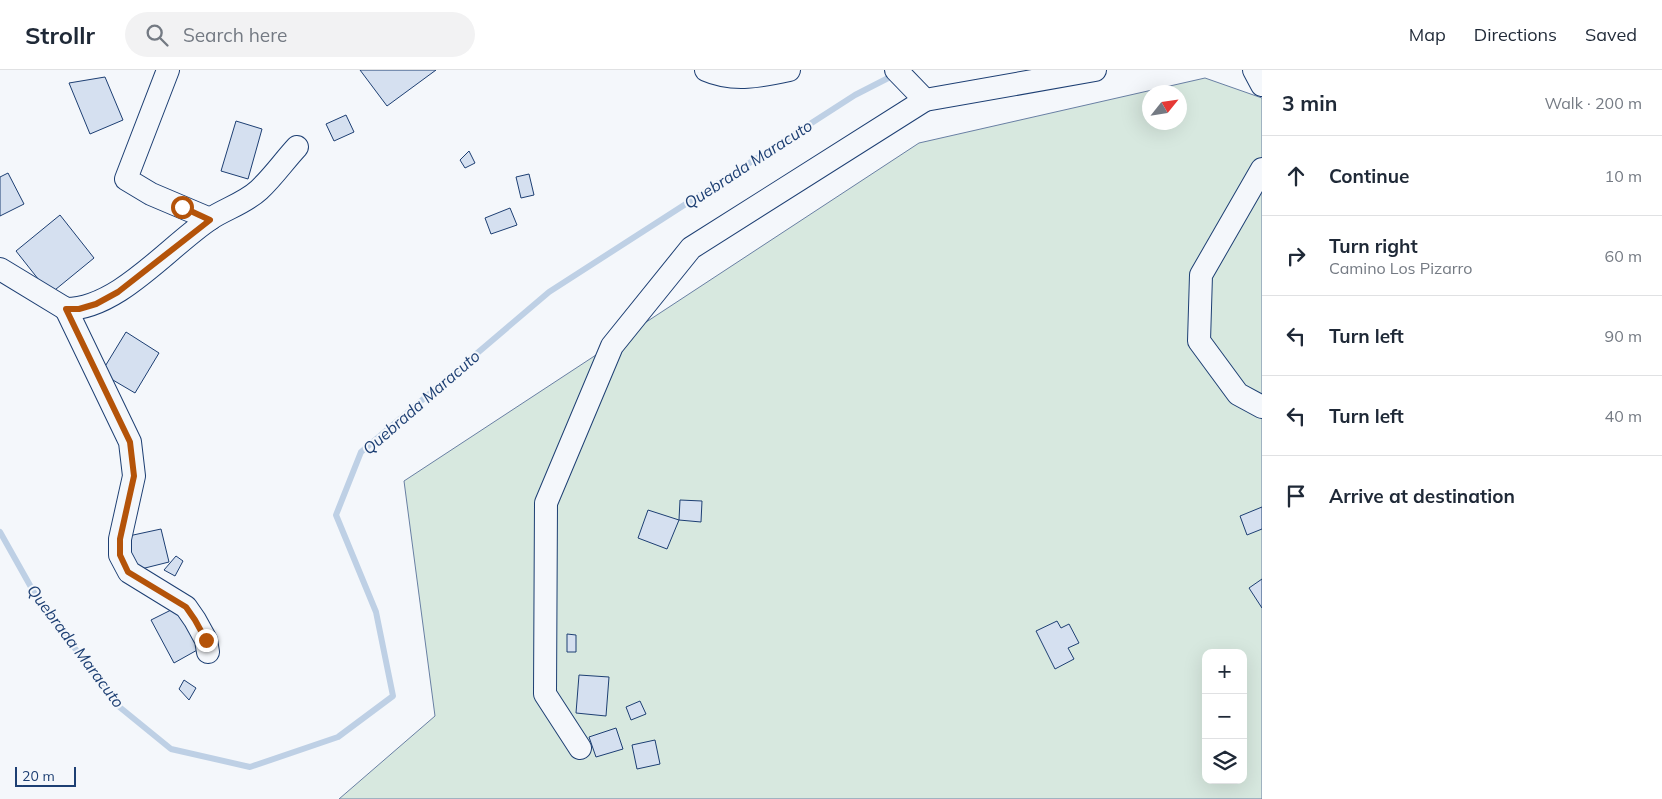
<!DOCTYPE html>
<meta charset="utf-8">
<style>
:root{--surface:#fff;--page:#f2f2f3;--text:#1f2937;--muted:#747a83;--line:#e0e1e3}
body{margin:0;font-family:Mulish,sans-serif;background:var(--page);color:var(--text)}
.controls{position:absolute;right:15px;bottom:15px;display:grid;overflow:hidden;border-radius:10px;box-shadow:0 5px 20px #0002}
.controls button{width:45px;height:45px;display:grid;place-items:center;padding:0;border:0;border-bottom:1px solid var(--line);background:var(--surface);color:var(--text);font:25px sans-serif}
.compass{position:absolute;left:1142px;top:15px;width:45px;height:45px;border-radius:50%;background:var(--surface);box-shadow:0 5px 20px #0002;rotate:60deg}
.scale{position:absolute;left:15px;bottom:12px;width:61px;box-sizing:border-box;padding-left:5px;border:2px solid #1d3f73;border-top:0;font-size:14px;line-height:18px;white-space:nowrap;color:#1d3f73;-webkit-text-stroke:4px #f4f7fb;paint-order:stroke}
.stop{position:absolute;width:15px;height:15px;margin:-11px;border:4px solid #b45309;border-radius:50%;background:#fff}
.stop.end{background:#b45309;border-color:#fff;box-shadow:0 1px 5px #0008}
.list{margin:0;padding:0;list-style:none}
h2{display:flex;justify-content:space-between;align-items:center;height:65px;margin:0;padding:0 20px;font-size:21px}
h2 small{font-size:16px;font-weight:400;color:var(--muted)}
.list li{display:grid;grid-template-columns:32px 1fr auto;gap:15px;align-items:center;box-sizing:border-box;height:80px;padding:0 20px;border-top:1px solid var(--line)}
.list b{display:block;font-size:19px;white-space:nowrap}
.list p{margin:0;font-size:16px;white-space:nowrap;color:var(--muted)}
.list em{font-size:16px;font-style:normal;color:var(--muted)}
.icon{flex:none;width:28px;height:28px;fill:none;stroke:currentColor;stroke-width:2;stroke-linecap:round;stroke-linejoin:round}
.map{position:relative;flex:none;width:1262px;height:729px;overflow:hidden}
header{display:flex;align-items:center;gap:30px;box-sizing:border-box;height:70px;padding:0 25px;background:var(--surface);border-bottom:1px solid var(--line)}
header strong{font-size:24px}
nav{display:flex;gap:28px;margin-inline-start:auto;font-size:18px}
.search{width:350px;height:45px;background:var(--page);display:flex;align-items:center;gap:12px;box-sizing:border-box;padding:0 18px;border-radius:28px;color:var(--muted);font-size:19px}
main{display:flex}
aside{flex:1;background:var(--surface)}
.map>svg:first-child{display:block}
.green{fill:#d7e8df;stroke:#687fa3;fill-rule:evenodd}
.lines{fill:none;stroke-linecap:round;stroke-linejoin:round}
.stream{stroke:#bed0e5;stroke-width:6}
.building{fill:#d5e0f0;stroke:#1d3f73}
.minor-casing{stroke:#1d3f73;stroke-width:24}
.minor{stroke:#f4f7fb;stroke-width:22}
.route{stroke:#b45309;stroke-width:6}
.labels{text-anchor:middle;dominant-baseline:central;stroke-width:4;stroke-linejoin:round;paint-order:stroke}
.water-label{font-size:16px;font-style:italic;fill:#1d3f73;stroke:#f4f7fb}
</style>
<header>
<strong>Strollr</strong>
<div class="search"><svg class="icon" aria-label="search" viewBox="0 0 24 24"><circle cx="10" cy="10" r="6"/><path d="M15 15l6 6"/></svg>Search here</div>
<nav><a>Map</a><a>Directions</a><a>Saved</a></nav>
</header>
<main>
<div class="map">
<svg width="1262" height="729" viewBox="0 0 1262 729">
<rect width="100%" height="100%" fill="#f4f7fb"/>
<!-- green -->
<path class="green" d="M 1205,8 L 1262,28 L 1262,729 L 339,729 L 435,646 L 404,411 L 919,73 ZM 1150,22 L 1180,22 L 1180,52 L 1150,52 ZM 1206,583 L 1243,583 L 1243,710 L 1206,710 Z"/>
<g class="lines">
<!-- stream -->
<path class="stream" d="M 0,462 L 36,526 L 117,635 L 171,679 L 250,697 L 338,667 L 393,626 L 376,542 L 336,445 L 361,382 L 549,222 L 855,25 L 896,4"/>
</g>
<!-- building -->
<g class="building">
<path d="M 360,0 L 436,0 L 387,36 Z"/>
<path d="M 105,7 L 123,50 L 90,64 L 69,13 Z"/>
<path d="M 346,45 L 354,62 L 334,71 L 326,54 Z"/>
<path d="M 236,51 L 262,59 L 248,109 L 221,101 Z"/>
<path d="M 469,81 L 475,93 L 465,98 L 460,90 Z"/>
<path d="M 8,103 L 24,134 L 0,146 L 0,107 Z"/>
<path d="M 529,104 L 534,125 L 521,128 L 516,107 Z"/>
<path d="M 510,138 L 517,155 L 491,164 L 485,148 Z"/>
<path d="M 60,145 L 94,188 L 50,224 L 16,181 Z"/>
<path d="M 126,262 L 159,283 L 135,323 L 101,303 Z"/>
<path d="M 680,430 L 702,431 L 701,452 L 679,450 Z"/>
<path d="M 1262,437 L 1262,459 L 1247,465 L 1240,446 Z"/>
<path d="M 648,440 L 679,450 L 667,479 L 638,468 Z"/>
<path d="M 161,459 L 169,492 L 133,501 L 124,467 Z"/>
<path d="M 176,486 L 183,491 L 175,506 L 164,500 Z"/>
<path d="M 1262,509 L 1262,538 L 1249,518 Z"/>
<path d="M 177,537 L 199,579 L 174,593 L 151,550 Z"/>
<path d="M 1057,551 L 1061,558 L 1069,554 L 1079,573 L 1068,578 L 1074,589 L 1055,599 L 1036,561 Z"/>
<path d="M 567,564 L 576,565 L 576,582 L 567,582 Z"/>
<path d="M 579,605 L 609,607 L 606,646 L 576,643 Z"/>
<path d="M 184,610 L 196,618 L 189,630 L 179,619 Z"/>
<path d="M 640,631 L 646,644 L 631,650 L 626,637 Z"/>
<path d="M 616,658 L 623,679 L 596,687 L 589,667 Z"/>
<path d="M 655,670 L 660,694 L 637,699 L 632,675 Z"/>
</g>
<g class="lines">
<defs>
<g id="minor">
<path d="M 168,0 L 126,109 L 151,124 L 210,149"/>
<path d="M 706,0 C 733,12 762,6 789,0"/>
<path d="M 896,0 L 925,30 L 1095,0"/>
<path d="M 1254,0 L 1262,15"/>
<path d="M 1262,99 L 1201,205 L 1199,271 L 1238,324 L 1262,337"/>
<path d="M 0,199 L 66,239 C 118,239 168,177 210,149 C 225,139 245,133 259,120 C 273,107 284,91 297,77"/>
<path d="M 66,239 L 130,372 L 134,406 L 120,469 L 120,485 L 129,502 L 186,537 L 195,550 L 206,570 L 208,582"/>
<path d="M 580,678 L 545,624 L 546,433 L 612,276 L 691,178 L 925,30"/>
</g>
</defs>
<!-- minor casing -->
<use href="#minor" class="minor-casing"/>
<!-- minor -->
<use href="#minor" class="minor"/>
</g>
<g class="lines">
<!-- route -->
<path class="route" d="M 182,137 L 210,150 L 118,222 L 96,234 L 79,239 L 66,239 L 130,372 L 134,406 L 120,469 L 120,485 L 128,502 L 186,537 L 195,550 L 206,570"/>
</g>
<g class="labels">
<!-- water labels -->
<g class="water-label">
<text transform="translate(748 94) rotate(-33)">Quebrada Maracuto</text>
<text transform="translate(421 332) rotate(-41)">Quebrada Maracuto</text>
<text transform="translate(76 576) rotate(53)">Quebrada Maracuto</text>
</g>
</g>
</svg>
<div class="controls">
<button>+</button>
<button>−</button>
<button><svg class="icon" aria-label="layers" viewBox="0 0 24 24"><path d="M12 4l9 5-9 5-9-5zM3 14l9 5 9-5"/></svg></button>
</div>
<svg class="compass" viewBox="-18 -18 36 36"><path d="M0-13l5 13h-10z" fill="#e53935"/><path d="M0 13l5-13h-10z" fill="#747a83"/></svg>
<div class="scale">20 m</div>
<div class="stop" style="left:182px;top:137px"></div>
<div class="stop end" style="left:206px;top:570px"></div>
</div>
<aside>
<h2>3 min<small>Walk · 200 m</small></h2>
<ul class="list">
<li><svg class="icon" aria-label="ahead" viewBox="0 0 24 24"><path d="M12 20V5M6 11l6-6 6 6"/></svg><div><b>Continue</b></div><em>10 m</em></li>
<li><svg class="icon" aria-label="right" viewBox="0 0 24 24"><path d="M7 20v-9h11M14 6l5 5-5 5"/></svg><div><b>Turn right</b><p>Camino Los Pizarro</p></div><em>60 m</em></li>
<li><svg class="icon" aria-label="left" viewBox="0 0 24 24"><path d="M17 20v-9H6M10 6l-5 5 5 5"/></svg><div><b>Turn left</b></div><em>90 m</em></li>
<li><svg class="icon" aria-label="left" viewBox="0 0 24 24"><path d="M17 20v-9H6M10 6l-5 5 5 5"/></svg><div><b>Turn left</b></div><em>40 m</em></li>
<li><svg class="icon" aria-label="arrive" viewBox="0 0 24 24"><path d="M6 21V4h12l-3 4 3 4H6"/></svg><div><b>Arrive at destination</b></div></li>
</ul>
</aside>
</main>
